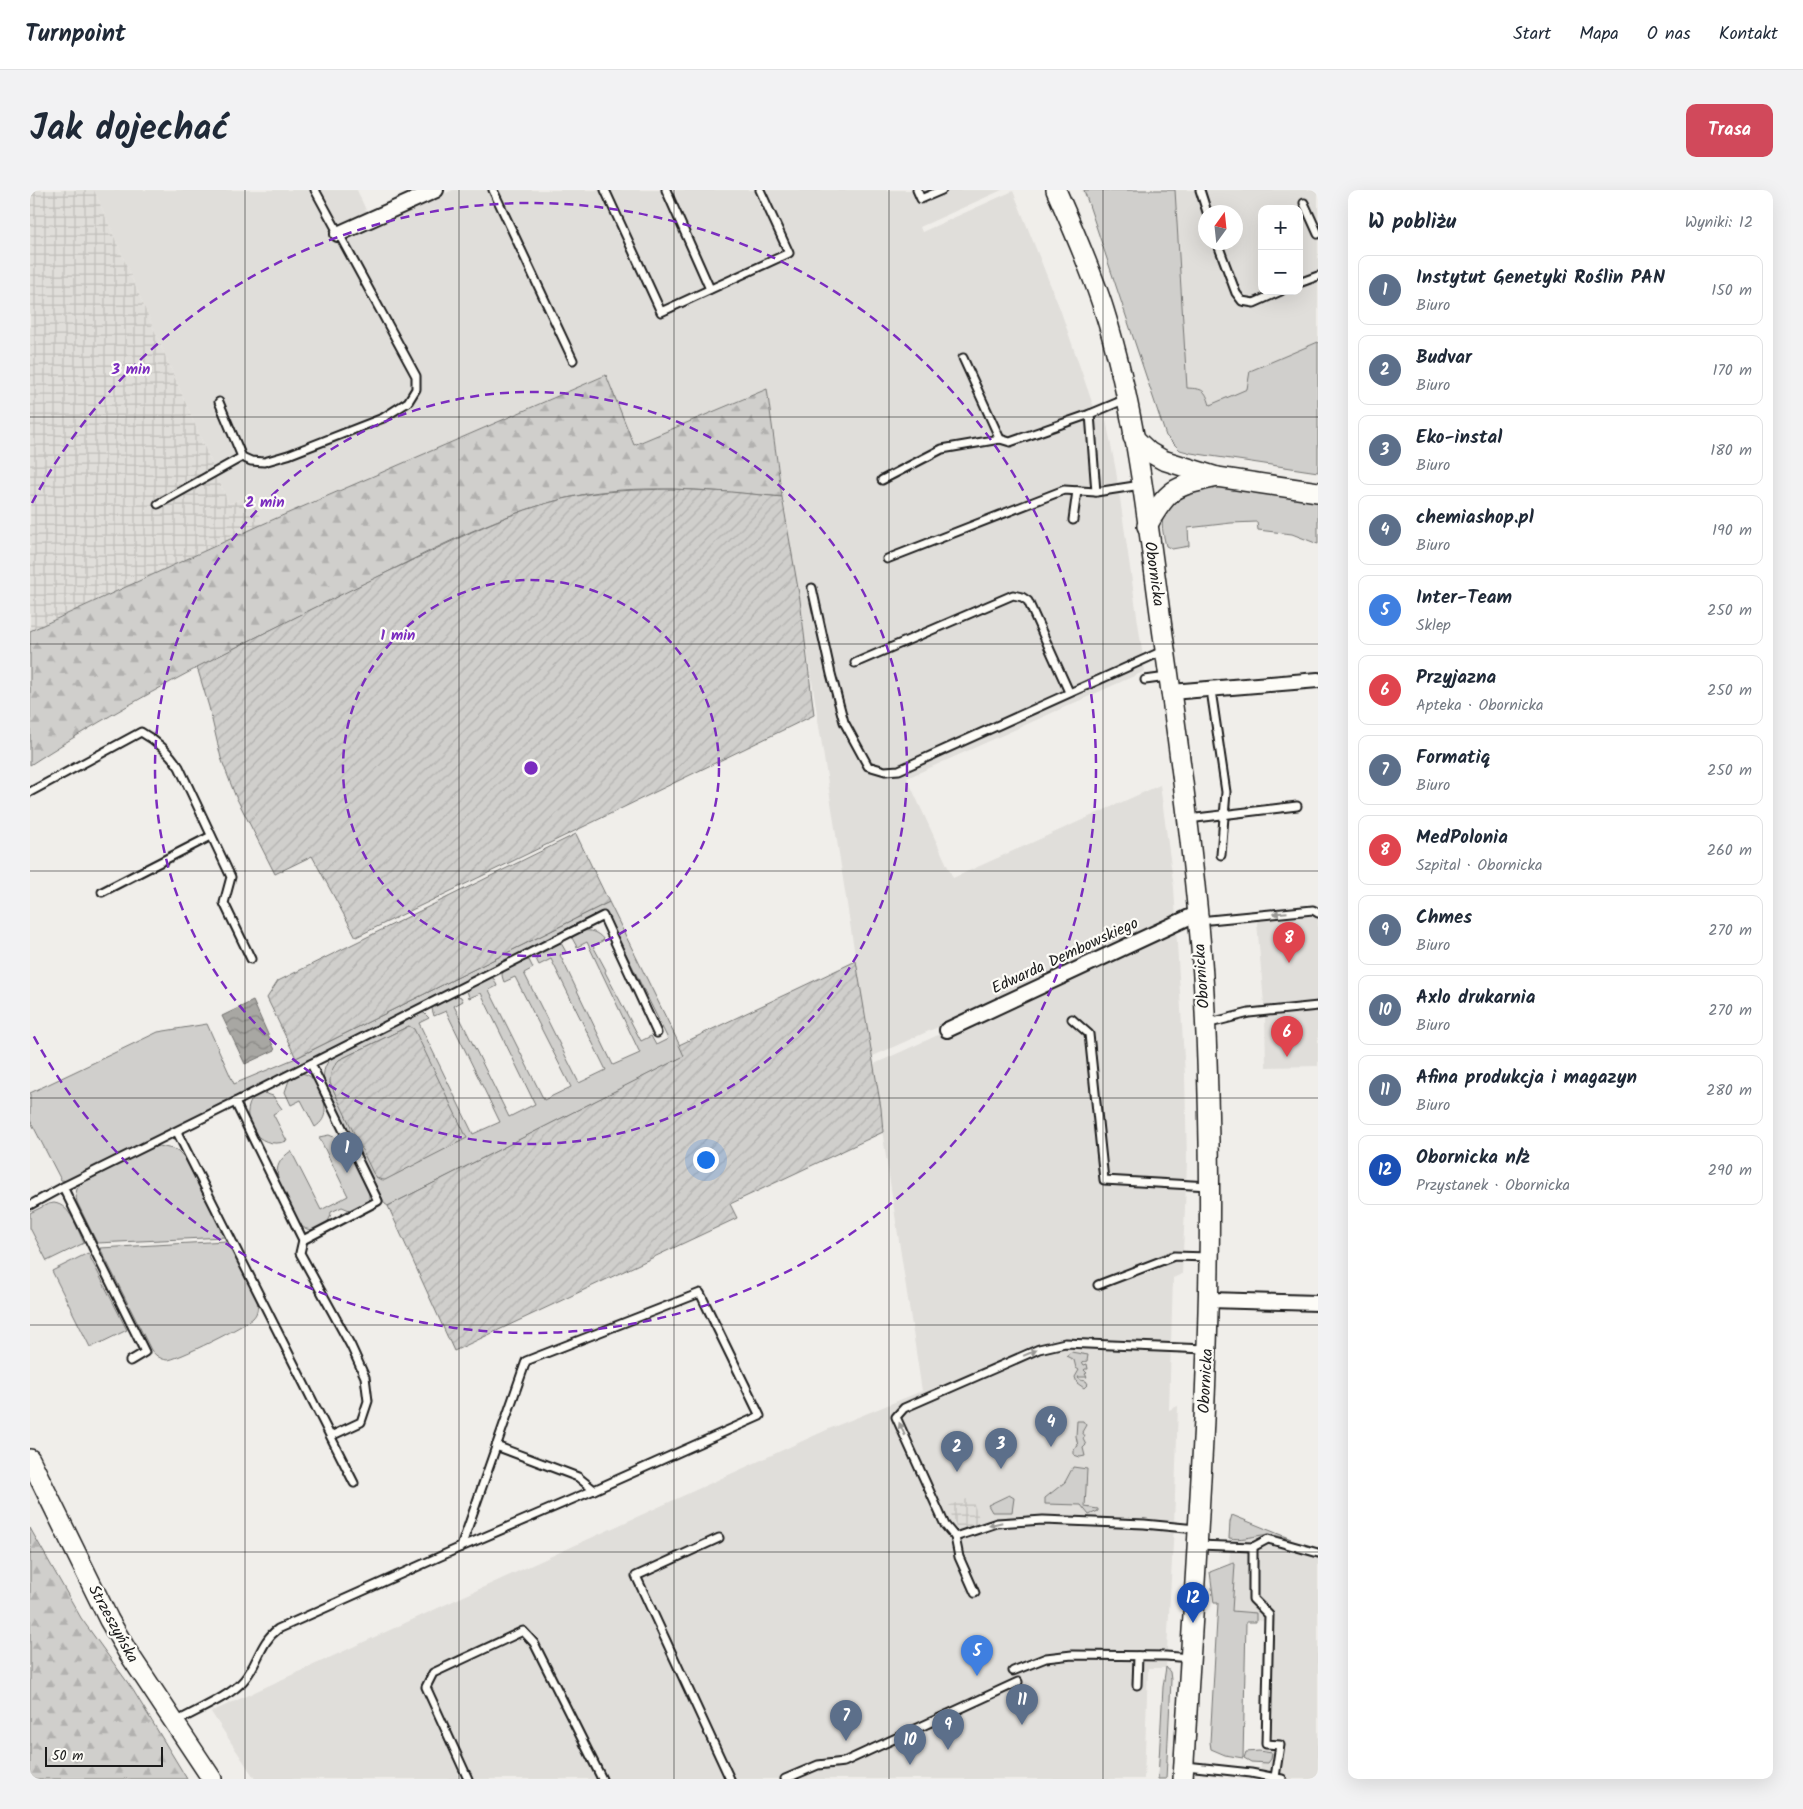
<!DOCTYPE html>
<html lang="pl">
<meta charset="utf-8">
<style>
:root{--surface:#fff;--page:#f2f2f3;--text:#1f2937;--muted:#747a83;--line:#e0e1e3;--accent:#d1495b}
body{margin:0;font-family:Kalam,sans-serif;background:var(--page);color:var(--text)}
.controls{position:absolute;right:15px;top:15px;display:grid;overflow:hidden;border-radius:10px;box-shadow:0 5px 20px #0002}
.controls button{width:45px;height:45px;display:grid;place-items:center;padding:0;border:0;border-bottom:1px solid var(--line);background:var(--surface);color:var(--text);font:25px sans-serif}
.compass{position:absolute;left:1168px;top:15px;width:45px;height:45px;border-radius:50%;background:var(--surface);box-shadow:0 5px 20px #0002;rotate:15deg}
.scale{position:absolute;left:15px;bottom:12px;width:118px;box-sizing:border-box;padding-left:5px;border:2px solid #1c1c1c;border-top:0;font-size:14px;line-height:18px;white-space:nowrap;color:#1c1c1c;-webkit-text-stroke:4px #fdfcf7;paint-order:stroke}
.you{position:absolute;left:675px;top:969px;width:18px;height:18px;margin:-12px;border:4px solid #fff;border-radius:50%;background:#1a73e8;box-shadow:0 0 0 8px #1a73e833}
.badge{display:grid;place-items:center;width:32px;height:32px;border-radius:50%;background:var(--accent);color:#fff;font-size:16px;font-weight:700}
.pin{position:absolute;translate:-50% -41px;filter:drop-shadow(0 1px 2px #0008)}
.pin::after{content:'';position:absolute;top:26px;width:18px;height:15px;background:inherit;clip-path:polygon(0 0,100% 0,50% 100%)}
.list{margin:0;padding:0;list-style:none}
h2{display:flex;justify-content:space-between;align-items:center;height:65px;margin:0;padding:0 20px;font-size:21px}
h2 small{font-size:16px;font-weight:400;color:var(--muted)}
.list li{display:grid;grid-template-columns:32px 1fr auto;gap:15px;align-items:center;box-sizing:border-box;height:70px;margin:0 10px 10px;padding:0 10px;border:1px solid var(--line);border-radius:10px}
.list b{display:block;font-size:19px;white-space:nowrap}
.list p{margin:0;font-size:16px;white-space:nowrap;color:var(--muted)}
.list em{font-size:16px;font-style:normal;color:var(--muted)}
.map{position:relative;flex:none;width:1288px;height:1589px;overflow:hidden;border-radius:10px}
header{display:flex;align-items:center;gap:30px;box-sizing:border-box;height:70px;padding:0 25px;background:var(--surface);border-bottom:1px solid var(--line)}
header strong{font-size:24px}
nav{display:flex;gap:28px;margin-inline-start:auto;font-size:18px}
.intro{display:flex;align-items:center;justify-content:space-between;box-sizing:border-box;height:120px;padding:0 30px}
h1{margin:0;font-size:35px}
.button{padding:12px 22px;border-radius:10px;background:var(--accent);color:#fff;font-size:18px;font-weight:700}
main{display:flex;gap:30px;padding:0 30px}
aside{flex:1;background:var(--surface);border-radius:10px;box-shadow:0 5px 20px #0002}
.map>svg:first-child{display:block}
.built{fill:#e0deda;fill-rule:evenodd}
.industrial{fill:url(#industrial-grid)}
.grass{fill:#d0cfcc;stroke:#767674;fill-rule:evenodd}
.forest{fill:url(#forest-firs);stroke:#767674}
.garden{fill:url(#garden-furrows);stroke:#767674}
.water{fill:url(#water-waves);stroke:#706f6d}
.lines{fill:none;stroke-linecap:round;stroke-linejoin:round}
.lane-casing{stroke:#1c1c1c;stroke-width:11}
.street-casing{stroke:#1c1c1c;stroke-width:18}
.secondary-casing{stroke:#1c1c1c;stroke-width:22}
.lane{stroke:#fdfcf7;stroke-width:7}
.street{stroke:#fdfcf7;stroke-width:14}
.secondary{stroke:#fdfcf7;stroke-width:19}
.oneway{fill:#989794}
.grid{fill:none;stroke:#1c1c1c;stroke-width:1;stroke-opacity:0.55}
.ring{fill:none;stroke:#7b2cbf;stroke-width:2.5;stroke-dasharray:9 6}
.labels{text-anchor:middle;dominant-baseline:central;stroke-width:4.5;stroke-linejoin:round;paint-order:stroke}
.street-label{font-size:16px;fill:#1c1c1c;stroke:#fdfcf7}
.centre{fill:#7b2cbf;stroke:#fdfcf7;stroke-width:2.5}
.ring-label{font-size:15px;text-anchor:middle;font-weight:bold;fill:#7b2cbf;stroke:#fdfcf7;stroke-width:4.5;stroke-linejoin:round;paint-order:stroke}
</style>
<header>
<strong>Turnpoint</strong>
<nav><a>Start</a><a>Mapa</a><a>O nas</a><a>Kontakt</a></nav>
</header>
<div class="intro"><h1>Jak dojechać</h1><a class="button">Trasa</a></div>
<main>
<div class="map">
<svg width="1288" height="1589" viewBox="0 0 1288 1589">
<defs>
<pattern id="industrial-grid" width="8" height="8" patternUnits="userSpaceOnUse" patternTransform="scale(1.25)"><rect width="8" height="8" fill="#e0deda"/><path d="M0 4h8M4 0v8" fill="none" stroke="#c0beba"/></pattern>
<pattern id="forest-firs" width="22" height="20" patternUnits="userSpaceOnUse" patternTransform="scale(1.25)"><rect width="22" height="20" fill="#d0cfcc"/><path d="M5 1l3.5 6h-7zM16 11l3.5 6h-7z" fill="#b2b1af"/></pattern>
<pattern id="garden-furrows" width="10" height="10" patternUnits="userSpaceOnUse" patternTransform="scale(1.25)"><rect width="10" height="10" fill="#d0cfcc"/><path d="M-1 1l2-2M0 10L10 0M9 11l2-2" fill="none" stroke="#b2b1af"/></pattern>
<pattern id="water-waves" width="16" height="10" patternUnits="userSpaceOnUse" patternTransform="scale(1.25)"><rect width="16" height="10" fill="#a8a7a3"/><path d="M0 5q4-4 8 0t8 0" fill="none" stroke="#888784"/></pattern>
</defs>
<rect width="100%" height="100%" fill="#f0eeea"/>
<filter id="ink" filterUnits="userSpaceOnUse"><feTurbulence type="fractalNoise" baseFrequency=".02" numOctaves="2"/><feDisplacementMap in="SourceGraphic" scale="10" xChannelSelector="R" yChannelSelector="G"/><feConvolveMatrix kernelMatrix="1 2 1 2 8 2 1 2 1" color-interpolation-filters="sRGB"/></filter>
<g filter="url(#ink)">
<!-- built -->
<g class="built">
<path d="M 64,0 L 327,0 L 343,36 L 423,0 L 972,0 L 890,37 L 892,42 L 983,1 L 1030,119 L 1064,218 L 1073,214 L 1086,281 L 1115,481 L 877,588 L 923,688 L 1130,595 L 1144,698 L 1146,730 L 841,867 L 736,199 L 604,255 L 575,185 L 233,334 L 220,305 L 199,314 Z"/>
<path d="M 1052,0 L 1288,0 L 1288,173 L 1134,238 L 1089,85 ZM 1232,19 L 1269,19 L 1269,101 L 1232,101 ZM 1176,22 L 1206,22 L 1206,52 L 1176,52 Z"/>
<path d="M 1288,716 L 1288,876 L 1236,877 L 1235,825 L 1226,721 Z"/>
<path d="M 1146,737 L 1155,885 L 1157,973 L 1152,1084 L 1143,1088 L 1139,1220 L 1148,1216 L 1144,1335 L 1136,1478 L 1118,1478 L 1114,1589 L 225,1589 L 181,1522 L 801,1238 L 892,1201 L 842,875 Z"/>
<path d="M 1202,1325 L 1288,1360 L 1288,1589 L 1230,1589 L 1236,1431 L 1196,1429 Z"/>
</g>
<!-- industrial -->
<g class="industrial">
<path d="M 0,0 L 64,0 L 199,314 L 220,305 L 233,334 L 0,441 Z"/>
<path d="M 941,1307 L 952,1335 L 936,1343 L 927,1339 L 918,1316 Z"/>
</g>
<!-- grass -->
<g class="grass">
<path d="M 1054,0 L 1145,0 L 1157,198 C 1173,199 1175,199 1180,215 L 1217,199 L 1220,181 L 1288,152 L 1288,282 L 1161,263 L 1150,260 L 1136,246 Z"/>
<path d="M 1193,296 L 1288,310 L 1288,354 L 1262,344 L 1228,340 L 1227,332 L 1201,333 L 1158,338 L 1159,356 L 1142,359 L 1136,356 C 1134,347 1131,337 1133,328 C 1137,301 1172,298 1193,296 Z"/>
<path d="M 579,712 L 655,866 L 358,1016 L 355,1014 L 294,892 C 292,881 296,872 304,865 L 390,822 L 394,823 L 399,828 L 389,833 L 443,944 L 470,932 L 416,821 L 404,826 L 402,819 L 404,815 L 426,805 L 431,807 L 433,811 L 424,816 L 479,927 L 505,914 L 451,803 L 439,808 L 437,800 L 439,797 L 461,787 L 464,789 L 467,796 L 459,800 L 514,910 L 541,897 L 485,787 L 474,792 C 473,789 472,787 472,784 C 474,778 493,770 499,770 L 503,778 L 494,783 L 549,893 L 576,880 L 521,769 L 509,775 L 506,769 L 508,763 L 529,753 L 531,753 L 536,762 L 530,765 L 583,875 L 610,863 L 557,752 L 547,757 L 542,748 C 551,737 566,739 574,750 L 563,756 L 576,780 L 575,782 L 611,851 L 621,846 L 626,855 L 638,849 L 575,721 L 38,991 L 31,990 L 0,930 L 0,903 L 128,842 L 177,834 L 204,894 L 266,868 ZM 379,836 L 347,988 L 300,893 L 309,870 Z"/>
<path d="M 270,883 C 282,884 285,892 290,901 C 296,915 299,928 285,937 L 271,910 L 261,915 L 255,902 L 259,890 Z"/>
<path d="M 234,903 L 243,906 L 252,919 L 243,924 L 257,951 C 227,962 206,927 225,905 Z"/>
<path d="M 299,945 L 311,950 L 318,956 L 339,1000 L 339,1009 L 336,1014 L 322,1021 L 312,1017 L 301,1022 C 300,1037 283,1045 271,1036 C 266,1026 261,1016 256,1007 C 246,987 241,975 261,961 L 291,1020 L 318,1006 L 289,947 Z"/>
<path d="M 125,955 L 147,960 L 155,968 L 195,1047 L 67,1053 L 47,1012 C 45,1003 46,996 54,991 Z"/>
<path d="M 24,1013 C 41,1015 47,1039 54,1053 L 17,1071 L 0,1038 L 0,1023 L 18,1014 Z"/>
<path d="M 197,1051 L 227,1110 C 228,1117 228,1123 223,1128 C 217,1135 145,1171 137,1170 C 130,1169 125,1165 121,1160 L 70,1058 Z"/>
<path d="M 58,1063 L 97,1140 L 62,1157 L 60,1157 L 22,1081 Z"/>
<path d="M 1041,1162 L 1058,1165 L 1057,1171 L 1052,1172 L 1054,1175 L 1057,1174 L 1058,1179 L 1055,1179 L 1054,1180 L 1057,1183 L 1055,1184 L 1057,1187 L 1048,1187 L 1050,1190 L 1056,1191 L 1058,1194 L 1054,1198 L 1047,1193 L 1045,1187 L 1049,1180 L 1046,1178 L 1044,1170 L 1036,1166 Z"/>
<path d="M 1047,1231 L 1053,1231 L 1056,1235 L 1052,1242 L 1055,1246 L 1053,1249 L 1056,1255 L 1053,1258 L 1055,1266 L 1050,1267 L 1044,1265 L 1044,1259 L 1048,1256 L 1046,1246 Z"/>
<path d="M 1043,1277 L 1057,1279 L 1055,1317 L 1068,1319 L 1068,1321 L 1059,1325 L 1051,1315 L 1015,1314 L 1015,1308 L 1035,1292 Z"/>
<path d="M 979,1305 L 984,1308 L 982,1322 L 962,1322 L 958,1315 Z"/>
<path d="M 1202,1325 L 1261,1349 C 1252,1347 1242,1344 1232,1345 C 1220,1347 1211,1350 1199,1348 L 1200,1332 Z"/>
<path d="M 1203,1373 L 1205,1374 L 1202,1421 L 1226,1423 L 1226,1432 L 1216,1432 L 1213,1568 L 1195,1565 L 1181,1559 L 1180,1552 L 1188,1413 L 1184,1413 L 1180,1382 Z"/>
<path d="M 1136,1477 L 1140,1482 L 1141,1490 L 1136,1589 L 1128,1589 L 1133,1497 Z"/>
<path d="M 1229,1561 L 1242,1563 L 1241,1569 L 1238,1573 L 1221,1572 L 1214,1568 L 1216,1562 Z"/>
</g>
<!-- forest -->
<g class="forest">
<path d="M 576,185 L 604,255 L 737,199 L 752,307 C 690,301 617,294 556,304 C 478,318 402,360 332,395 C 219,450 106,506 0,575 L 0,441 L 233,334 Z"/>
<path d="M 0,1338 L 51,1428 L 103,1500 L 157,1589 L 0,1589 Z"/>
</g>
<!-- garden -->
<g class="garden">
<path d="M 642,299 L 701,302 L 752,307 L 770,410 L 784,525 L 326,747 L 282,666 L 245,684 L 205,605 L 191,568 L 179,517 L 167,477 C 241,440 314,402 389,367 C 435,345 482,321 533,309 C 569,300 606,300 642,299 Z"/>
<path d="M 546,644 L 579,712 L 266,868 L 237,808 L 248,791 Z"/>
<path d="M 826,771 L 851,918 L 853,942 L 700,1014 L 707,1028 L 424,1161 L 358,1016 L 654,866 L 649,855 Z"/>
<path d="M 379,836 L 384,839 L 437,948 L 355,990 C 349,990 347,988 343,983 L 300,893 C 300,883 302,878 309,870 Z"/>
</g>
<!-- water -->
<path class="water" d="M 223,811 L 245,860 L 215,874 L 192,826 Z"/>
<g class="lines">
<defs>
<g id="lane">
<path d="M 463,0 L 543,170"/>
<path d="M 575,0 L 631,122 L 759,63 L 730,0"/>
<path d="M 636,0 L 680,99"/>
<path d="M 887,0 L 891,9 L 912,0"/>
<path d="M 1170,0 L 1177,22"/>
<path d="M 1274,13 L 1288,44"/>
<path d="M 1187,52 L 1206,103 L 1212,111 L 1224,113 L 1251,101"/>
<path d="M 1269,93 L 1288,86"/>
<path d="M 933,168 L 970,249"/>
<path d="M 189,212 L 212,267 L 221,271 L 234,272 L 258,265 L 353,228 L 378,212 L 386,199 L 386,186 L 285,0"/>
<path d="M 1060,224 L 1066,302"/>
<path d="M 852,290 L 912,259 L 970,249 L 980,252 L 1060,224 L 1096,209"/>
<path d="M 128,314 L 212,267"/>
<path d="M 1043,330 L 1047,301"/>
<path d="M 857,369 L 1034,300 L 1066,302 L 1111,295"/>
<path d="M 782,398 L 801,484 L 814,532 L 838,576 L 855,581 L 869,580 L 1135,460"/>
<path d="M 825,473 L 983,405 L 992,407 L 998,411 L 1039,502"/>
<path d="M 1115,490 L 1137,487"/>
<path d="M 1182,507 L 1196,602 L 1191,665"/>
<path d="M 0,602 L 111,542 C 127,551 139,562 149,577 L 201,687 L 194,713 L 221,769"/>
<path d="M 1158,629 L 1267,616"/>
<path d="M 72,702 L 181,646"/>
<path d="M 1169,731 L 1283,720 L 1288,723"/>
<path d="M 1042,829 L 1059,844 L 1074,990 L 1179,996"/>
<path d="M 1176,834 L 1219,823 L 1288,816"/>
<path d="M 205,912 L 273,1050 L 348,1011 L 281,874"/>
<path d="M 147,942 L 324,1293"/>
<path d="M 33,997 L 205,912 L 573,726 L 627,843"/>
<path d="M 0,1015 L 33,997 L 115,1162 L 100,1171"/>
<path d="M 273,1050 L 270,1063 L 321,1156 L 335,1187 L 338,1211 L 331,1232 L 301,1246"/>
<path d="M 1068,1095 L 1144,1066 L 1179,1067"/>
<path d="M 1166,1339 L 1114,1334 L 1013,1330 L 967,1333 L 925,1347 L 915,1335 L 866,1227 L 874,1218 L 1009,1159 L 1035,1153 L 1175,1159"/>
<path d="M 925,1347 L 929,1367 L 945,1403"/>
<path d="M 689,1348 L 606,1386 L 700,1589"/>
<path d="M 1168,1355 L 1223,1357 L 1238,1349 L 1288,1363"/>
<path d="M 431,1357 L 496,1171 L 670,1103 L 730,1226 L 564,1300"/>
<path d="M 1223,1357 L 1223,1409 L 1239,1425 L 1236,1554 L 1250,1555 L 1245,1587"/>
<path d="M 983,1481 L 1016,1468 L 1042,1465 L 1136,1466 L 1160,1468"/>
<path d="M 1107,1495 L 1108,1466"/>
<path d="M 144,1533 C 164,1521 200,1507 214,1490 C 228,1474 230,1452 248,1439 L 431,1357 L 564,1300 L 548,1287 L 466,1256"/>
<path d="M 1156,1576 L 1221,1583 L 1252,1589"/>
<path d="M 438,1589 L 396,1497 L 403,1483 L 493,1441 L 504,1453 L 572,1589"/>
<path d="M 755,1589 L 788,1575 L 814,1572 L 988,1492"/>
</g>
<g id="street">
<path d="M 308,44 L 406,0"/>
<path d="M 1141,502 L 1288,490"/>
<path d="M 917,840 L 1168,723"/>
<path d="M 1179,1110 L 1288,1113"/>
</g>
<g id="secondary">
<path d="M 1026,0 C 1043,39 1061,79 1074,120 C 1107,225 1118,337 1133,445 C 1148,549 1162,653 1171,758 C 1176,822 1178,887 1179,952 C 1183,1165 1165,1377 1153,1589"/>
<path d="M 1103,247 L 1119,262 L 1133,270 L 1187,287 L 1288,302"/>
<path d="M 1117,336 C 1139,297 1144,297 1187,287"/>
<path d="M 0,1269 L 79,1430 L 97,1461 L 182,1589"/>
</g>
</defs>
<!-- lane casing -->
<use href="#lane" class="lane-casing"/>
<!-- street casing -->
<use href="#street" class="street-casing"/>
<!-- secondary casing -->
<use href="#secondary" class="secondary-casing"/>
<!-- lane -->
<use href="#lane" class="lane"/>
<!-- street -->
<use href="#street" class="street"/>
<!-- secondary -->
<use href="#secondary" class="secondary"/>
</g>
<!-- one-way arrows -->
<defs><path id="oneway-solid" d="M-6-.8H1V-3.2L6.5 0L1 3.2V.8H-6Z" transform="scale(1.25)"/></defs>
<g class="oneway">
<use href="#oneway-solid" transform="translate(1250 723) rotate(175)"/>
<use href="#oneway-solid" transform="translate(1000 1163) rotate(-23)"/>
<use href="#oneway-solid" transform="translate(872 1239) rotate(-114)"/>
<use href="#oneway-solid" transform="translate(965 1334) rotate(167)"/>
</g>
</g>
<!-- grid -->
<path class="grid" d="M 215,0 L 215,1589M 429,0 L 429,1589M 644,0 L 644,1589M 859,0 L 859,1589M 1073,0 L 1073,1589M 0,227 L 1288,227M 0,454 L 1288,454M 0,681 L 1288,681M 0,908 L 1288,908M 0,1135 L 1288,1135M 0,1362 L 1288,1362"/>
<!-- distance rings -->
<g class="ring">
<circle cx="501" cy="578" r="188"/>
<circle cx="501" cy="578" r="376"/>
<path d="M2 313A565 565 0 1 1 2 843"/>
</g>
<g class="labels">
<!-- street labels -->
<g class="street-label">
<text transform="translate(1124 384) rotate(82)">Obornicka</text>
<text transform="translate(1035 766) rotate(-25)">Edwarda Dembowskiego</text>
<text transform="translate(1172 786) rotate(-94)">Obornicka</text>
<text transform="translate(1176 1191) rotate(-87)">Obornicka</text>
<text transform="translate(83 1434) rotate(61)">Strzeszyńska</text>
</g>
</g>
<circle cx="501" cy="578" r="8" class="centre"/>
<g class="ring-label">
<text x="101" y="184">3 min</text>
<text x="235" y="317">2 min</text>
<text x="368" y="450">1 min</text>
</g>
</svg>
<div class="controls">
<button>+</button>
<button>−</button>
</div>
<svg class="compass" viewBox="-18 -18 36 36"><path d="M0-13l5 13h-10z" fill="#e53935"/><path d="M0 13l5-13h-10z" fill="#747a83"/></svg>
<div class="scale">50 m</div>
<div class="you"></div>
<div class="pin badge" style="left:317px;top:983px;background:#5c6f8a">1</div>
<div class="pin badge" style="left:927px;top:1282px;background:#5c6f8a">2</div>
<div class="pin badge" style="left:971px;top:1279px;background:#5c6f8a">3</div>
<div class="pin badge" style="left:1021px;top:1257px;background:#5c6f8a">4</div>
<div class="pin badge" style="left:947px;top:1486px;background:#3f7fe0">5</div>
<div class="pin badge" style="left:1257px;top:867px;background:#e0444e">6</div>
<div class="pin badge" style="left:816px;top:1551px;background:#5c6f8a">7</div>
<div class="pin badge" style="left:1259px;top:773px;background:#e0444e">8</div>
<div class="pin badge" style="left:918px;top:1560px;background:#5c6f8a">9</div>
<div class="pin badge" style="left:880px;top:1575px;background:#5c6f8a">10</div>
<div class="pin badge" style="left:992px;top:1535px;background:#5c6f8a">11</div>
<div class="pin badge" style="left:1163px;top:1433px;background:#1a4fb4">12</div>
</div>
<aside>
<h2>W pobliżu<small>Wyniki: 12</small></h2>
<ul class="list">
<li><span class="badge" style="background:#5c6f8a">1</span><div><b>Instytut Genetyki Roślin PAN</b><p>Biuro</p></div><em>150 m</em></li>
<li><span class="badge" style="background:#5c6f8a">2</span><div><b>Budvar</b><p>Biuro</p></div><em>170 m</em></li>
<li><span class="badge" style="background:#5c6f8a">3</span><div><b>Eko-instal</b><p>Biuro</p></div><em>180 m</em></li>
<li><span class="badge" style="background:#5c6f8a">4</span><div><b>chemiashop.pl</b><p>Biuro</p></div><em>190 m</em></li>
<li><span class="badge" style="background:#3f7fe0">5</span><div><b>Inter-Team</b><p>Sklep</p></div><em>250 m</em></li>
<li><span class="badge" style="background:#e0444e">6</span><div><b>Przyjazna</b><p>Apteka · Obornicka</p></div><em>250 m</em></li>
<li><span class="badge" style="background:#5c6f8a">7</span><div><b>Formatiq</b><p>Biuro</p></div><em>250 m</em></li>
<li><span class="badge" style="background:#e0444e">8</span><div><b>MedPolonia</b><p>Szpital · Obornicka</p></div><em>260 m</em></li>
<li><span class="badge" style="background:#5c6f8a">9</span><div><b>Chmes</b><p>Biuro</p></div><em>270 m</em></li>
<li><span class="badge" style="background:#5c6f8a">10</span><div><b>Axlo drukarnia</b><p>Biuro</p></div><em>270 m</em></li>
<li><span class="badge" style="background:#5c6f8a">11</span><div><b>Afina produkcja i magazyn</b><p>Biuro</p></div><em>280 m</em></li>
<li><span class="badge" style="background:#1a4fb4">12</span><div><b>Obornicka n/ż</b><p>Przystanek · Obornicka</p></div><em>290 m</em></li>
</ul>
</aside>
</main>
